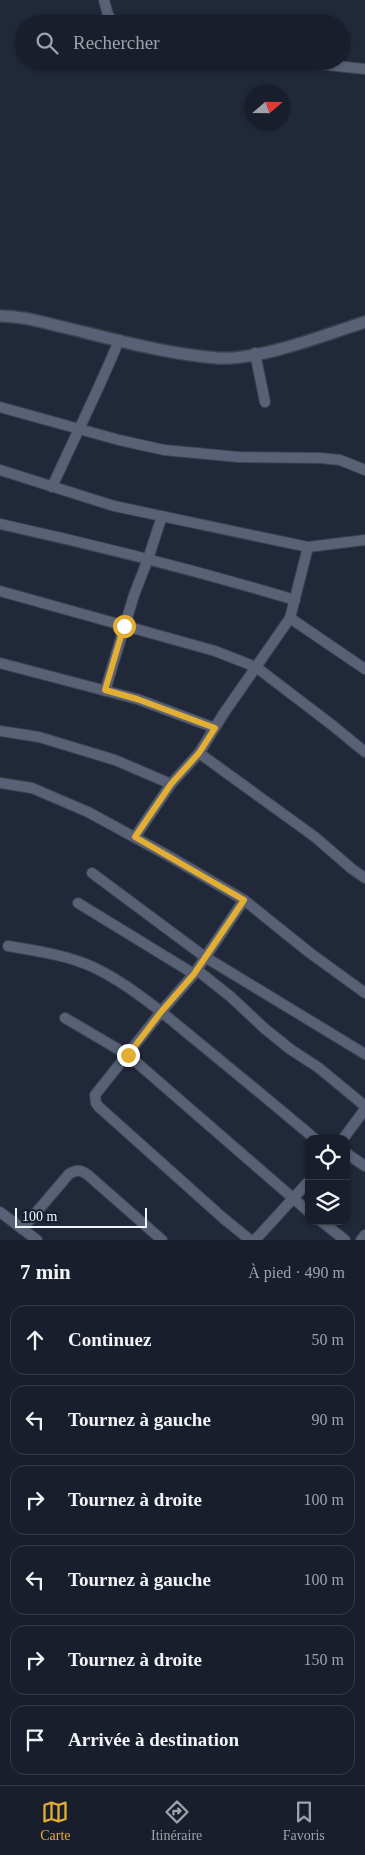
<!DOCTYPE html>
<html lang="fr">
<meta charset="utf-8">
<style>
:root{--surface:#181e2b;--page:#212733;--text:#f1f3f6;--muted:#9fa2a9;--line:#363c47;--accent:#e2ae34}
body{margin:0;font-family:"Times New Roman",serif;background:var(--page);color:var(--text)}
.controls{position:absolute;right:15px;bottom:15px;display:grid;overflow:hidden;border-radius:10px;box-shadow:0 1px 4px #0004}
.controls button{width:45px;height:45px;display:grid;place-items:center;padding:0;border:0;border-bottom:1px solid var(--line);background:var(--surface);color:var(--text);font:25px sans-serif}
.compass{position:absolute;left:245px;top:85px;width:45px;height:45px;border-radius:50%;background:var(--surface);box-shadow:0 1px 4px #0004;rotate:70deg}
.scale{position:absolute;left:15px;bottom:12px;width:132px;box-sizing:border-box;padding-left:5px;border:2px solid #f0f5fe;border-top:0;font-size:14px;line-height:18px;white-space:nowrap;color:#f0f5fe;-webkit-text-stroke:4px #161e2e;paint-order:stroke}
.stop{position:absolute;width:15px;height:15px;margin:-11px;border:4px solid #e2ae34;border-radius:50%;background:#fff}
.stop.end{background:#e2ae34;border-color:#fff;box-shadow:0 1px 5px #0008}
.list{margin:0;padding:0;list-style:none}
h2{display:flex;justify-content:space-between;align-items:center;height:65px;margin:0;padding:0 20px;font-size:21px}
h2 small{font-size:16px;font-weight:400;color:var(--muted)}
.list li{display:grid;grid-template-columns:32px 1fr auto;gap:15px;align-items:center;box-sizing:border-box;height:70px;margin:0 10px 10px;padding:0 10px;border:1px solid var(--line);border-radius:15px}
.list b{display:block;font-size:19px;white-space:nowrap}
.list em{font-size:16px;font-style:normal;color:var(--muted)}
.icon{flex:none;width:28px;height:28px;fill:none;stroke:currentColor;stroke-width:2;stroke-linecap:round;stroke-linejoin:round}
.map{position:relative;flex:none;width:365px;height:1240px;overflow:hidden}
.search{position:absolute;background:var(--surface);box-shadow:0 1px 4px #0004;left:15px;right:15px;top:15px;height:55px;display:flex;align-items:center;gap:12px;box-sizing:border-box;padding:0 18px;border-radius:28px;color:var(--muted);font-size:19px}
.sheet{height:545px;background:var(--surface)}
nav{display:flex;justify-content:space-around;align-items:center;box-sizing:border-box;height:70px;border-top:1px solid var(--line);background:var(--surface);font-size:14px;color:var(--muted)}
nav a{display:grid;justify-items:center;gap:2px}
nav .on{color:var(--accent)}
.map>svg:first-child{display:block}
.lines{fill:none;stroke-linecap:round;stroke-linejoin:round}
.minor-casing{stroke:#3c4250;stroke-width:12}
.tertiary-casing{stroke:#3c4250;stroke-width:14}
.minor{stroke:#586175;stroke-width:10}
.tertiary{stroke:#586175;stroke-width:11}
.route{stroke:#e2ae34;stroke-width:6}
</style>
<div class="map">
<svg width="365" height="1240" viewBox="0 0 365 1240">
<rect width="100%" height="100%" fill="#202839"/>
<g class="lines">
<defs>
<g id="minor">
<path d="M 104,0 L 108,15 L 115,24"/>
<path d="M 290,61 L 365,69"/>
<path d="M 255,353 L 265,402"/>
<path d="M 0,407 L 119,440 L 164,450 L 238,457 L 321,458 L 340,460 L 365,470"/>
<path d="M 0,470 L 114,506 L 308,547 L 365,540"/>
<path d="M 52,487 C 74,438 99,390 119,340"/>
<path d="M 0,524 C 100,546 198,571 295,600"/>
<path d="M 308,547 L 290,618 L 365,669"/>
<path d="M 0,591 L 215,651 L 256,667 L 332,725 L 365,752"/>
<path d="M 0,663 L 137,699 L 215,728"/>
<path d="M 105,691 L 134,595 L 148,559 L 162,516"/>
<path d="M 0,731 L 39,737 L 115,760 L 171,784"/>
<path d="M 199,753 L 224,713 L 290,618"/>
<path d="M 0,783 L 32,788 L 88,812 L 167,855 L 244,900 L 310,953 L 365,993"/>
<path d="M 135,837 L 171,784 L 199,753 L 315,837 L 352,869 L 365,878"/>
<path d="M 92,873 L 205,957 L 365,1054"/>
<path d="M 244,900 L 194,974 L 161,1012 L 95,1095 L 96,1103 L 99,1107 L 223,1218 L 250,1240"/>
<path d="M 78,903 L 194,974"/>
<path d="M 8,946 C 37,951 67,955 93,967 C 131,985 165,1015 198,1042 C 237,1074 276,1106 315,1139"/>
<path d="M 197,970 L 231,997 L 264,1028 L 290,1049 L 319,1068 L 365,1106"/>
<path d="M 65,1018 L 128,1055 L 309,1212"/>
<path d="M 343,1139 L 365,1109"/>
<path d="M 346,1153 L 365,1166"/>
<path d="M 0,1212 L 37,1240"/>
<path d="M 321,1221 L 345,1240"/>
<path d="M 22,1229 L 69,1174 C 77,1169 81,1170 88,1175 L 162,1240"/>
<path d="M 255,1240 L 309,1181"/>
<path d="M 361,1240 L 365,1235"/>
</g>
<path id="tertiary" d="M 0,316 C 24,316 45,323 67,328 C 116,340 167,354 217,358 C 259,361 324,335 365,322"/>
</defs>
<!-- minor casing -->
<use href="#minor" class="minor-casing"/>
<!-- tertiary casing -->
<use href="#tertiary" class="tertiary-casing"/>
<!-- minor -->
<use href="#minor" class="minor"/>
<!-- tertiary -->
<use href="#tertiary" class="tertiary"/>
</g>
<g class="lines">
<!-- route -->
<path class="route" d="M 124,626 L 105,690 L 137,699 L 215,728 L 199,753 L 171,784 L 135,837 L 244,900 L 194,974 L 161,1012 L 128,1055"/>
</g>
</svg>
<div class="controls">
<button><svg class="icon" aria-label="locate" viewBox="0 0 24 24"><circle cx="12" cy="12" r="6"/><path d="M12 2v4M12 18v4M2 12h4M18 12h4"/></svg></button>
<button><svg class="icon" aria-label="layers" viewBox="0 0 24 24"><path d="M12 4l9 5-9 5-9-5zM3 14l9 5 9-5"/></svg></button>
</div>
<svg class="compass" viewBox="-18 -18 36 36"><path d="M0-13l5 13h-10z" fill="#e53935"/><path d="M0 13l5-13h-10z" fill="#9fa2a9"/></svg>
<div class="scale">100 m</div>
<div class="stop" style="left:124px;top:626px"></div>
<div class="stop end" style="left:128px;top:1055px"></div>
<div class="search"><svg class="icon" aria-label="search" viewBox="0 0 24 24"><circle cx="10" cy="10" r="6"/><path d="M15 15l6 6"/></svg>Rechercher</div>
</div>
<section class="sheet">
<h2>7 min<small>À pied · 490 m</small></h2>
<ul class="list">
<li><svg class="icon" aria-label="ahead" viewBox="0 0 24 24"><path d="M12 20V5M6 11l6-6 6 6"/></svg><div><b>Continuez</b></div><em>50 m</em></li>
<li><svg class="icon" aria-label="left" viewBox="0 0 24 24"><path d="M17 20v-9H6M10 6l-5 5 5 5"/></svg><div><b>Tournez à gauche</b></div><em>90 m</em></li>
<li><svg class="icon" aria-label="right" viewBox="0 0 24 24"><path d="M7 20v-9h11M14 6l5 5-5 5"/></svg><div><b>Tournez à droite</b></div><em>100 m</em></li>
<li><svg class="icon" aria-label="left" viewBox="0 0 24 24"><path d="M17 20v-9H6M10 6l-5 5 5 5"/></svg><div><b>Tournez à gauche</b></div><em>100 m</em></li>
<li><svg class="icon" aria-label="right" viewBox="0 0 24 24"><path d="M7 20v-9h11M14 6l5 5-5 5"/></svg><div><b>Tournez à droite</b></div><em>150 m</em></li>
<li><svg class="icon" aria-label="arrive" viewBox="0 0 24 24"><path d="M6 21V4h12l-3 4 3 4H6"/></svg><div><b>Arrivée à destination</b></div></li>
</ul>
</section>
<nav>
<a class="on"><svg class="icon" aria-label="map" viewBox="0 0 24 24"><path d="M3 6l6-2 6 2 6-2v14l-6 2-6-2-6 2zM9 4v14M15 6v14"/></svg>Carte</a>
<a><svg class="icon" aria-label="directions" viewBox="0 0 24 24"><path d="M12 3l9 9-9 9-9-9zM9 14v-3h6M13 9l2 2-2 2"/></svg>Itinéraire</a>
<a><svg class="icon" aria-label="saved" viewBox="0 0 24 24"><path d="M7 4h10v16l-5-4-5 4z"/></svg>Favoris</a>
</nav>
